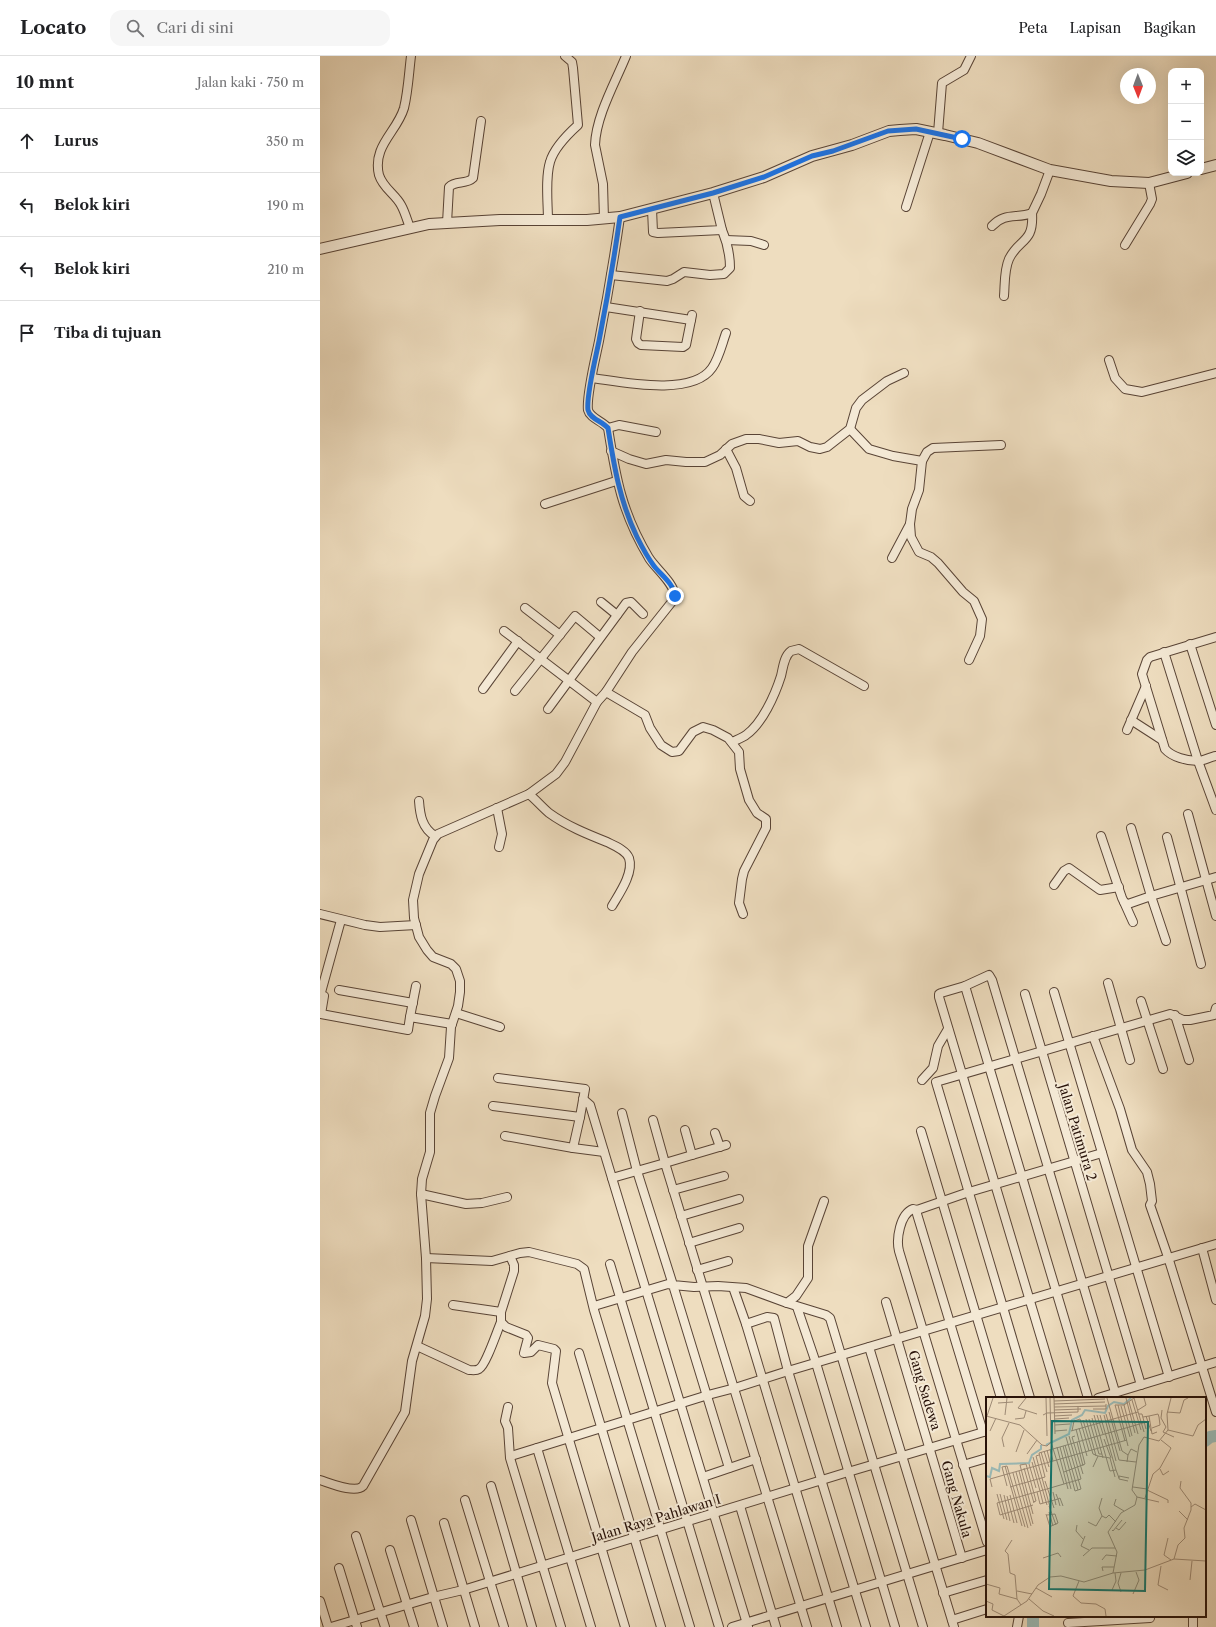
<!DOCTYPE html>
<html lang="id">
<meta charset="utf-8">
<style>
:root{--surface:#fff;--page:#f6f6f6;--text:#202124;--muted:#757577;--line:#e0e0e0}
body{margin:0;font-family:"Libre Caslon Text",serif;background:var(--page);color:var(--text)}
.controls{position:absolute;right:12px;top:12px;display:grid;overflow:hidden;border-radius:8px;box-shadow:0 4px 16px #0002}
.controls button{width:36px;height:36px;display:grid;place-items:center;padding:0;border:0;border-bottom:1px solid var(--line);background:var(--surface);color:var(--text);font:20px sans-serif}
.compass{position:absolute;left:800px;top:12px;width:36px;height:36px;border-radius:50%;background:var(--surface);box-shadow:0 4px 16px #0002;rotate:179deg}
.stop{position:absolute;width:12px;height:12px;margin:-9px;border:3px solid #1a73e8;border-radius:50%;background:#fff}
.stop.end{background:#1a73e8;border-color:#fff;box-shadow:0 1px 4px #0008}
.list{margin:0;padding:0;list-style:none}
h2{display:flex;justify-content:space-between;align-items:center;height:52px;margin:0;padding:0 16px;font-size:17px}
h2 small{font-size:13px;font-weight:400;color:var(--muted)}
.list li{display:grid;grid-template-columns:26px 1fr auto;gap:12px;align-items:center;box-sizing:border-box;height:64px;padding:0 16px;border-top:1px solid var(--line)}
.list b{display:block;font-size:15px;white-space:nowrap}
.list em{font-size:13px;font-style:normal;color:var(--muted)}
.icon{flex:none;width:22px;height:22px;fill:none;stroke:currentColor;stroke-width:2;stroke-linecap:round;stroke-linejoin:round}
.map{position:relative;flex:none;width:896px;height:1571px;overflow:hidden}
header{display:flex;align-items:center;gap:24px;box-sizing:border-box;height:56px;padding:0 20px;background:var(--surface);border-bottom:1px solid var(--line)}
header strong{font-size:19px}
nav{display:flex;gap:22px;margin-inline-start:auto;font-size:14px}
.search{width:280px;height:36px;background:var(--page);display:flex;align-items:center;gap:10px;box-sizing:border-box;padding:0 14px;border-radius:12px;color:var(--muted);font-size:15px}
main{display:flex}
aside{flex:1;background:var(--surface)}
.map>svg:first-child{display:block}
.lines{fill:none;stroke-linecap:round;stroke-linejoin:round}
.river{stroke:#9bbbb8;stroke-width:12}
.minor-casing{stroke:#594436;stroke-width:10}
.tertiary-casing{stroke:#594436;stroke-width:12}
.minor{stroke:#f4e9d5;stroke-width:8}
.tertiary{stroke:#f4e9d5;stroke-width:10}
.route{stroke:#1a73e8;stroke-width:5}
.labels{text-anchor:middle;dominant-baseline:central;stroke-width:4;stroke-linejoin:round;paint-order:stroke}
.street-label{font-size:13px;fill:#271108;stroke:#f4e9d5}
.inset-river{fill:none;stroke:#9bbbb8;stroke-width:2}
.inset-road{fill:none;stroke:#9e8b76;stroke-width:1}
.view{fill:#0f766e;fill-opacity:0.15;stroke:#0f766e;stroke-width:2}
.inset-edge{fill:none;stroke:#271108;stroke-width:2}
</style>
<header>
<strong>Locato</strong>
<div class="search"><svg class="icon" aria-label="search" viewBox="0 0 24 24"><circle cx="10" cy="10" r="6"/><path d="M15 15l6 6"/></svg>Cari di sini</div>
<nav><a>Peta</a><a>Lapisan</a><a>Bagikan</a></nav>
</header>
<main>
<aside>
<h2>10 mnt<small>Jalan kaki · 750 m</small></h2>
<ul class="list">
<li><svg class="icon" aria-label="ahead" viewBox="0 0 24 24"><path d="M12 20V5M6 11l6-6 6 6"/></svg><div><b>Lurus</b></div><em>350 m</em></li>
<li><svg class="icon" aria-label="left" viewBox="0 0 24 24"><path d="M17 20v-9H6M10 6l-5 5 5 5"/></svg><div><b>Belok kiri</b></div><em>190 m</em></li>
<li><svg class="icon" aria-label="left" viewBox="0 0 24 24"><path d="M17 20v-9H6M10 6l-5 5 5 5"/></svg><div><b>Belok kiri</b></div><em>210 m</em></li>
<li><svg class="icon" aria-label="arrive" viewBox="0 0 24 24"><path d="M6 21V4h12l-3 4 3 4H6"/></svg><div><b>Tiba di tujuan</b></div></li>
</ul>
</aside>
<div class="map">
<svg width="896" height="1571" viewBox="0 0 896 1571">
<rect width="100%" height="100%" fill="#eeddbf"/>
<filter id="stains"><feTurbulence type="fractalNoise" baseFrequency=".005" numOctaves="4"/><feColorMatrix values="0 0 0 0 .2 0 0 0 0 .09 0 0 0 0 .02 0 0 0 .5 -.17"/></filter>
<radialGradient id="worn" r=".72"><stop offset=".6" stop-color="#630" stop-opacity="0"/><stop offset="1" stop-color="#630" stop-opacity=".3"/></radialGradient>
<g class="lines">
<!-- river -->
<g class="river">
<path d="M 885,1385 L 890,1381 L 896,1380"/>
<path d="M 713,1560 L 713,1571"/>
</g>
<defs>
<g id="minor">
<path d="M 618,77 L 622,27 L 644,14 L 651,0"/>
<path d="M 586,151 L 610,76"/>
<path d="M 332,153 L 333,176 L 338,177 L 402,174 L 393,137"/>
<path d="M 284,163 L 283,128 L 275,89 C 276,60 295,27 306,0"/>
<path d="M 228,165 C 228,148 225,122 230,106 C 234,92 248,78 258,69 L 253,12 L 252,6 L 245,0"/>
<path d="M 127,167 L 129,131 C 136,124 146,129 153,122 L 161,65"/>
<path d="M 672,170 C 685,156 697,163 712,157 L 721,138 L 730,114"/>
<path d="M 90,172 C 87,164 85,156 81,149 C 75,138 63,132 59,119 C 52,90 77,76 84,52 C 88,36 89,16 91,0"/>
<path d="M 406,184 L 431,185 L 444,189"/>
<path d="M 805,189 L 830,148 L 832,143 L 829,127"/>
<path d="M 291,219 L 347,225 L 353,223 L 364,216 L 390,219 L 404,218 L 410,212 C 410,198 407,186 402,174"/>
<path d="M 684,240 C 685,228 684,214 689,203 C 699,182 714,188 712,157"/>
<path d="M 286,251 L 371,264"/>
<path d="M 320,255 L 316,283 L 318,287 L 321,289 L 363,291 L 366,289 L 372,259"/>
<path d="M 789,304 L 795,322 L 805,333 L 822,336 L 896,317"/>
<path d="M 272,322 C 302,326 372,341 392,312 C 399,302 402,288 406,277"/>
<path d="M 288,372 L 299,369 L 336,376"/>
<path d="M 530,373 L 549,393 L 573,400 L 602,405 L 599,434 L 592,453 L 590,468 L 572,502"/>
<path d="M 406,393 L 416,412 L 424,440 L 430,445"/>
<path d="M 291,395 L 309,403 L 326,408 L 346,404 L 366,406 L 385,406 L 400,399 L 412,388 L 426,383 L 439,383 L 459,387 L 478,385 L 490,391 L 500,393 L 507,391 L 530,373 L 536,352 L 542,344 L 567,325 L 584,317"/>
<path d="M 602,405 L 607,396 L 613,392 L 681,389"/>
<path d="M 225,448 L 296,425"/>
<path d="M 590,468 L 591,481 L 599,496 L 611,501 L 618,507 L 643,536 L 654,545 L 662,563 L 660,580 L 649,604"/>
<path d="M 281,546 L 297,559"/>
<path d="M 205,552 L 240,579"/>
<path d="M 184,575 L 277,646"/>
<path d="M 896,581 L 830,601 L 827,604 L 822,618 L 845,693 C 852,701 867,705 878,705 C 883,705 890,701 896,700"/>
<path d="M 870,588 L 896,669"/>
<path d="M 844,596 L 878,705 L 896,754"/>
<path d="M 163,633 L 198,585"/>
<path d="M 195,635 L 255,560 L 280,581"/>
<path d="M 286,636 L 325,659 L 330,672 L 341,689 L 352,696 L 359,695 L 373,676 L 383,671 L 393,674 L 408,682 L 419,696 L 420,713 L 429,744 L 437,757 L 446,763 L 446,772 L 424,815 L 422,823 L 419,847 L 423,858"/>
<path d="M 228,653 L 306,547 L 311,546 L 323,558"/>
<path d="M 811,664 L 842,684"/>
<path d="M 807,674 L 826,630"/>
<path d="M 412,686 C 416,684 422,682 426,679 C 442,668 455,639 461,620 C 463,612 464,600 471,595 L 479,593 L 544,630"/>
<path d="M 209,738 C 216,744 222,751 229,757 C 247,770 267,778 287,786 C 293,789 306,794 309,802 C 314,817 299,838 292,850"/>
<path d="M 99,745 C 100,759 102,772 115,780"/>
<path d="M 177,752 L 182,778 L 179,791"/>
<path d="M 868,758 L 896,860"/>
<path d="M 781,780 L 802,842 L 804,846 L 808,848 L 831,840 L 811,772"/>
<path d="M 847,781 L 881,908"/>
<path d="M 734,829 L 744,815 L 749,812 L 780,834 L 799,831"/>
<path d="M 804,846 L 813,866"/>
<path d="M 0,858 L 45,869 L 60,871 L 96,869"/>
<path d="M 846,885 L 831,840 L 896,821"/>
<path d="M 788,927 L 810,1004"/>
<path d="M 645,930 L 768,1342"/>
<path d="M 19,934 L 93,947"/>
<path d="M 734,936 L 849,1321"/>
<path d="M 705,938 L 821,1329"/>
<path d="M 0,940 L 21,864"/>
<path d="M 4,940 L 1,958 L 88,974 L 90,961 L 132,968"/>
<path d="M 821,945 L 843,1013"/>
<path d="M 136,957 L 180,971"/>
<path d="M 855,959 L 869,1004"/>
<path d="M 90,961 L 96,930"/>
<path d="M 773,980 L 800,1053 L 812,1094 L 827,1116 L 830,1128 L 832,1145 L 830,1149 L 848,1201 L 896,1356"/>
<path d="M 602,1024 L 613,1012 L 618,990 L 628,973"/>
<path d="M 263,1043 L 270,1049 L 292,1122 L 345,1107 L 487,1571"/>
<path d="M 173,1050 L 260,1061 L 265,1033 L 178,1022"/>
<path d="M 302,1057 L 317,1115 L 353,1229 L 374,1231 L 398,1230 L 426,1232 L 467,1247 L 476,1240 L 488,1222 L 488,1190 L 504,1145"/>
<path d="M 260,1061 L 253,1092 L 284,1096"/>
<path d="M 333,1064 L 345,1107 L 406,1089"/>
<path d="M 365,1074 L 372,1099"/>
<path d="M 601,1075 L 681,1342"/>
<path d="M 395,1077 L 400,1091"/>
<path d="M 185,1080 L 253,1092"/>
<path d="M 292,1122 L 428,1571"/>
<path d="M 353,1134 L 404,1120"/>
<path d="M 101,1138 L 146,1148 L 162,1147 L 187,1141"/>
<path d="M 597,1154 L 597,1158 L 663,1376"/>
<path d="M 361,1160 L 419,1143"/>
<path d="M 369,1187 L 419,1172"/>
<path d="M 882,1192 L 896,1244"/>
<path d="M 190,1200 L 194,1209 L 194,1215 L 181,1256 L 181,1266 L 186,1271 L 206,1279 L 208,1282 L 204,1297 L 211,1296 L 218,1289 L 234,1293 L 236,1295 L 232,1327 L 305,1571"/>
<path d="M 106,1202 L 172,1205 L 200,1197 L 209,1196 L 257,1208 L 264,1213 L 274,1254 L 370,1571"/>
<path d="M 290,1208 L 399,1571"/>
<path d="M 377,1214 L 408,1205"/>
<path d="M 414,1234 L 426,1268 L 517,1571"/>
<path d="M 566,1246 L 642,1502"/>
<path d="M 467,1247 L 506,1259 L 510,1262 L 603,1571"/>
<path d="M 133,1249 L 181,1256"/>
<path d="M 274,1250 L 348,1228 L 353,1229 L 409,1412"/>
<path d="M 477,1251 L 496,1307 L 575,1571"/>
<path d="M 426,1268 L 447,1261 L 454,1262 L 468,1315 L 546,1571"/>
<path d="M 97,1290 L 149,1314 C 152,1314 156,1315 159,1313 C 166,1309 177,1275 181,1266"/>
<path d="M 549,1291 L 634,1571"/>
<path d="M 259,1297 L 341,1571"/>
<path d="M 710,1342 L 616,1026 L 850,958 L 863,964 L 870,964 L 894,959 L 896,952"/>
<path d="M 739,1342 L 619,941 L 619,938 L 621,937 L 645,930 L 669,919 L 672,924 L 795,1336"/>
<path d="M 778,1342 L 896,1306"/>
<path d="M 188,1351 L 185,1365 L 188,1372 L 190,1402 L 241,1571"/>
<path d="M 217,1392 L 271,1571"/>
<path d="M 191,1400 L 388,1339 L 415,1332 L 468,1315 L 896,1188"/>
<path d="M 643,1409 L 667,1402"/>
<path d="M 383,1421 L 436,1403"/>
<path d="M 0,1424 C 10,1427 35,1438 43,1430 L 85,1356 L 92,1305 L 105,1260 L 107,1243 L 106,1202 L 101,1138 L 102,1123 L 110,1096 L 110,1057 L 115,1040 L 129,1002 L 131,971 L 138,950 L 140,936 L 140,925 L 136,913 L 131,908 L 113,901 L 107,894 L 99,881 L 94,862 L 93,844 L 99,818 L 113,784 L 118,778 L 209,738 L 236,718 L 245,706 L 277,646 L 286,636 L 312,596 L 351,547 L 355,540 C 354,527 336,513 329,502 C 302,457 296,423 288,372 C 282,365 270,362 268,354 C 266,340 276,300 279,285 C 287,244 294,203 300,161"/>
<path d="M 171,1430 L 212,1571"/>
<path d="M 145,1444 L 184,1571"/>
<path d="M 420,1450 L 456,1571"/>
<path d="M 91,1464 L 123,1571"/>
<path d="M 124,1467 L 155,1571"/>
<path d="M 36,1480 L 65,1571"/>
<path d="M 667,1486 L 579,1195 C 576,1183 580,1158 593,1153 L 597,1154 L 649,1136 L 782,1097"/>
<path d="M 70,1494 L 94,1571"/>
<path d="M 19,1512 L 37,1571"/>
<path d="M 623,1537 L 667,1524"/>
<path d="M 0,1545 L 8,1571"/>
<path d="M 873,1560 L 873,1571"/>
<path d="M 632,1564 L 667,1553"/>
<path d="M 748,1567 L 830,1562"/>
<path d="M 11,1571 L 113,1541 L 143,1534 L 528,1416 L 667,1375"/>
<path d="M 412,1571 L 667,1494"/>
<path d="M 697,1571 L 699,1560"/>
</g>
<g id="tertiary">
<path d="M 881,113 L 896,109"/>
<path d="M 0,193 L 109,168 L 180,164 L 267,164 L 300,161 L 393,137 L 444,121 L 492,100 L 532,89 L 569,75 L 580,74 L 596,73 L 625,79 L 658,87 L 730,114 L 791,125 L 829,127 L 867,117"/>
</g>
</defs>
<!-- minor casing -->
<use href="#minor" class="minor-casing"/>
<!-- tertiary casing -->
<use href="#tertiary" class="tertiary-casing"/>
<!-- minor -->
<use href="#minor" class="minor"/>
<!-- tertiary -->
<use href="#tertiary" class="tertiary"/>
</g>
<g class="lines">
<!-- route -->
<path class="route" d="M 355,540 C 354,528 341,519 334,510 C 328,502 322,491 317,481 C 300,446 294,410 288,372 C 282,365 270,363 268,354 C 266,340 276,300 279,285 C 287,244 294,203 300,161 L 393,137 L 444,121 L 492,100 L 513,95 L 568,75 L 596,73 L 642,83"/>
</g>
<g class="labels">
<!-- street labels -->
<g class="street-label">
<text transform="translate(758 1076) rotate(73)">Jalan Patimura 2</text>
<text transform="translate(605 1334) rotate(73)">Gang Sadewa</text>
<text transform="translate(637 1443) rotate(74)">Gang Nakula</text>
<text transform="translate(336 1462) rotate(-17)">Jalan Raya Pahlawan I</text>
</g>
</g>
<!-- overview -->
<g transform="translate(666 1341)">
<rect width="220" height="220" fill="#eeddbf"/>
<path class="inset-river" d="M 60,48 L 83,37 L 86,23 L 96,18 L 99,13 L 119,16 L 122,9 L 128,5 L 138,7 L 145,1M 0,79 L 4,80 L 6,71 L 13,74 L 14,67 L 43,66 L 46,58 L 55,52 L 55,48"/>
<path class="inset-road" d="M 40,1 L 32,11 L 51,17M 60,1 L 61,39M 64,1 L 65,45 L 78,87M 68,1 L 69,37M 121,1 L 136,54 L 142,58 L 141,65M 140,1 L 149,36M 148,1 L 158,35M 146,3 L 155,33M 68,4 L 119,2M 143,5 L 152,37M 12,6 L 27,5M 68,7 L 119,5M 132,8 L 142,49M 138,8 L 146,39M 135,9 L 144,40M 68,10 L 120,9M 107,12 L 120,12 L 120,7M 68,13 L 95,12M 152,13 L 160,8 L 158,1M 176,13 L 175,21 L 180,30 L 177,35 L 188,40M 123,15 L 134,54M 181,15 L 194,16 L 198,3 L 202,1M 120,17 L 133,63 L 150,65M 153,17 L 156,17 L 160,32M 19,18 L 21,1M 57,18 L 61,16 L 92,15 L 92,9M 108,18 L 124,74 L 130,73 L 133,81M 111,18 L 117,37M 114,18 L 130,73M 118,18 L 130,64M 0,19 L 34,28 L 56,48 L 61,49 L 65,45M 1,19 L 7,1M 68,19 L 86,18M 160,19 L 165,34M 163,19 L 172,17 L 173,20 L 174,28 L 166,31M 157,20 L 163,19 L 166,37 L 171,35M 106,21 L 117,61M 29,22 L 38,21 L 40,14M 69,22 L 83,21M 100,22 L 110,59M 103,22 L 113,57 L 116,57M 97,23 L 107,57 L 112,59M 69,28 L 84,27M 93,31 L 101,59M 182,33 L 207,39 L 212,28 L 220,22M 4,34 L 10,21M 69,34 L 81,33M 85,34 L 152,15M 86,34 L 88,24 L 94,22 L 103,54M 89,39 L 86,40 L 97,77M 118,42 L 125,61M 139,44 L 129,8 L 138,8 L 148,1M 91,45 L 97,69M 79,48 L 92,93M 77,49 L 89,94 L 95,92 L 80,40M 18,50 L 16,41 L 23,26M 71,50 L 82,92M 74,50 L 85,92M 64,52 L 67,64M 61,53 L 64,65M 58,54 L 63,70M 30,55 L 38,33M 55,55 L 61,75M 41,57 L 51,43M 53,58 L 50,59 L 64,110M 142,58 L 145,52 L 151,55M 47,60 L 61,108M 46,65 L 54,94 L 11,106 L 14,118 L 47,108M 43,67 L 50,91M 19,69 L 36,129M 107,70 L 112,59 L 124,61 L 129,80M 38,71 L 48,106M 174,72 L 177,78 L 183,74M 33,74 L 47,127M 30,75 L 45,129M 78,75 L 99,67 L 90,32M 27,76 L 42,131M 59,84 L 68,111M 142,84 L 133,82 L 133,79 L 143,81M 21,89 L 16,70 L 21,69 L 39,130M 6,90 L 4,82 L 141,43M 24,90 L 59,80 L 53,56 L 164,24M 147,90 L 161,92M 161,93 L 182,103 L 182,106M 51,95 L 54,107 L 72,102 L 70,97M 67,95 L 70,108M 11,97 L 18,122M 14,97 L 21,123M 18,98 L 24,124M 24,98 L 31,126M 21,99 L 28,126M 151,100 L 173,105M 116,101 L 113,111 L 116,119 L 120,121 L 123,118 L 130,125M 159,101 L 167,77 L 174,71 L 185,51 L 175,43M 130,102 L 128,108 L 138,114M 57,106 L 54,94 L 95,82 L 83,39M 63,109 L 70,128M 74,109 L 72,102 L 74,101 L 77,109M 205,110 L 209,107 L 220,113M 193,114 L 202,123M 63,115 L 67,129M 47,117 L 34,68 L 40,67 L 50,104 L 47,105M 60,117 L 64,130M 61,118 L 69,117 L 72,126 L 63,130M 102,125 L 110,129 L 116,119M 91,128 L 90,134 L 97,142M 130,131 L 133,133 L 140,125M 126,133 L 127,134 L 136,123M 99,139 L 95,149 L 103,153M 182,141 L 178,158 L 185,163M 26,143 L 19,154 L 22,157 L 24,176 L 29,178 L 31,202M 97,159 L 106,151 L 129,151M 57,161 L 72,156 L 75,160M 188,162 L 192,148 L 199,141 L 198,131 L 205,113 L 205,106 L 194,91 L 195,84M 116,163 L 120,158 L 131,159M 175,169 L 172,188 L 182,193M 117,174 L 116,170 L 128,170M 127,176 L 131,155 L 122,135 L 135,116 L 149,108 L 151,100 L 146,93 L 153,48 L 158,40 L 173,44 L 182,33 L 181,17 L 185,1M 135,176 L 132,186 L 135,195M 204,183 L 206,164M 93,184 L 87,199 L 95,206 L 110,207 L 119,212 L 120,219M 0,187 L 14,191 L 13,197 L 31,202 L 35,208M 50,191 L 66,200M 126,193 L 130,184 L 129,176M 31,194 L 46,197M 147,197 L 153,183 L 150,175M 43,202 L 57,214 L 68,219M 0,204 L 7,207 L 6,213 L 18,219M 18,219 L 41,204 L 52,188 L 64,180 L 75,179 L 98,185 L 127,176 L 159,173 L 188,162 L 220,164"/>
<path class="view" d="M 66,24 L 162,25 L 159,194 L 63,192 Z"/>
<rect width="220" height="220" class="inset-edge"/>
</g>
<rect width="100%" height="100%" filter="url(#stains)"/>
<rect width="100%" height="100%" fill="url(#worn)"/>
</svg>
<div class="controls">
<button>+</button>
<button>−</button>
<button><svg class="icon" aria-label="layers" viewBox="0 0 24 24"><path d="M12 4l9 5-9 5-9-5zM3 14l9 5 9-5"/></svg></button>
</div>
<svg class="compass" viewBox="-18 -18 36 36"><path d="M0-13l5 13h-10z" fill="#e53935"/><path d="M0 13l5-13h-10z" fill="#757577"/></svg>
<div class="stop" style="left:642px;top:83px"></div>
<div class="stop end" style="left:355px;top:540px"></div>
</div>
</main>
